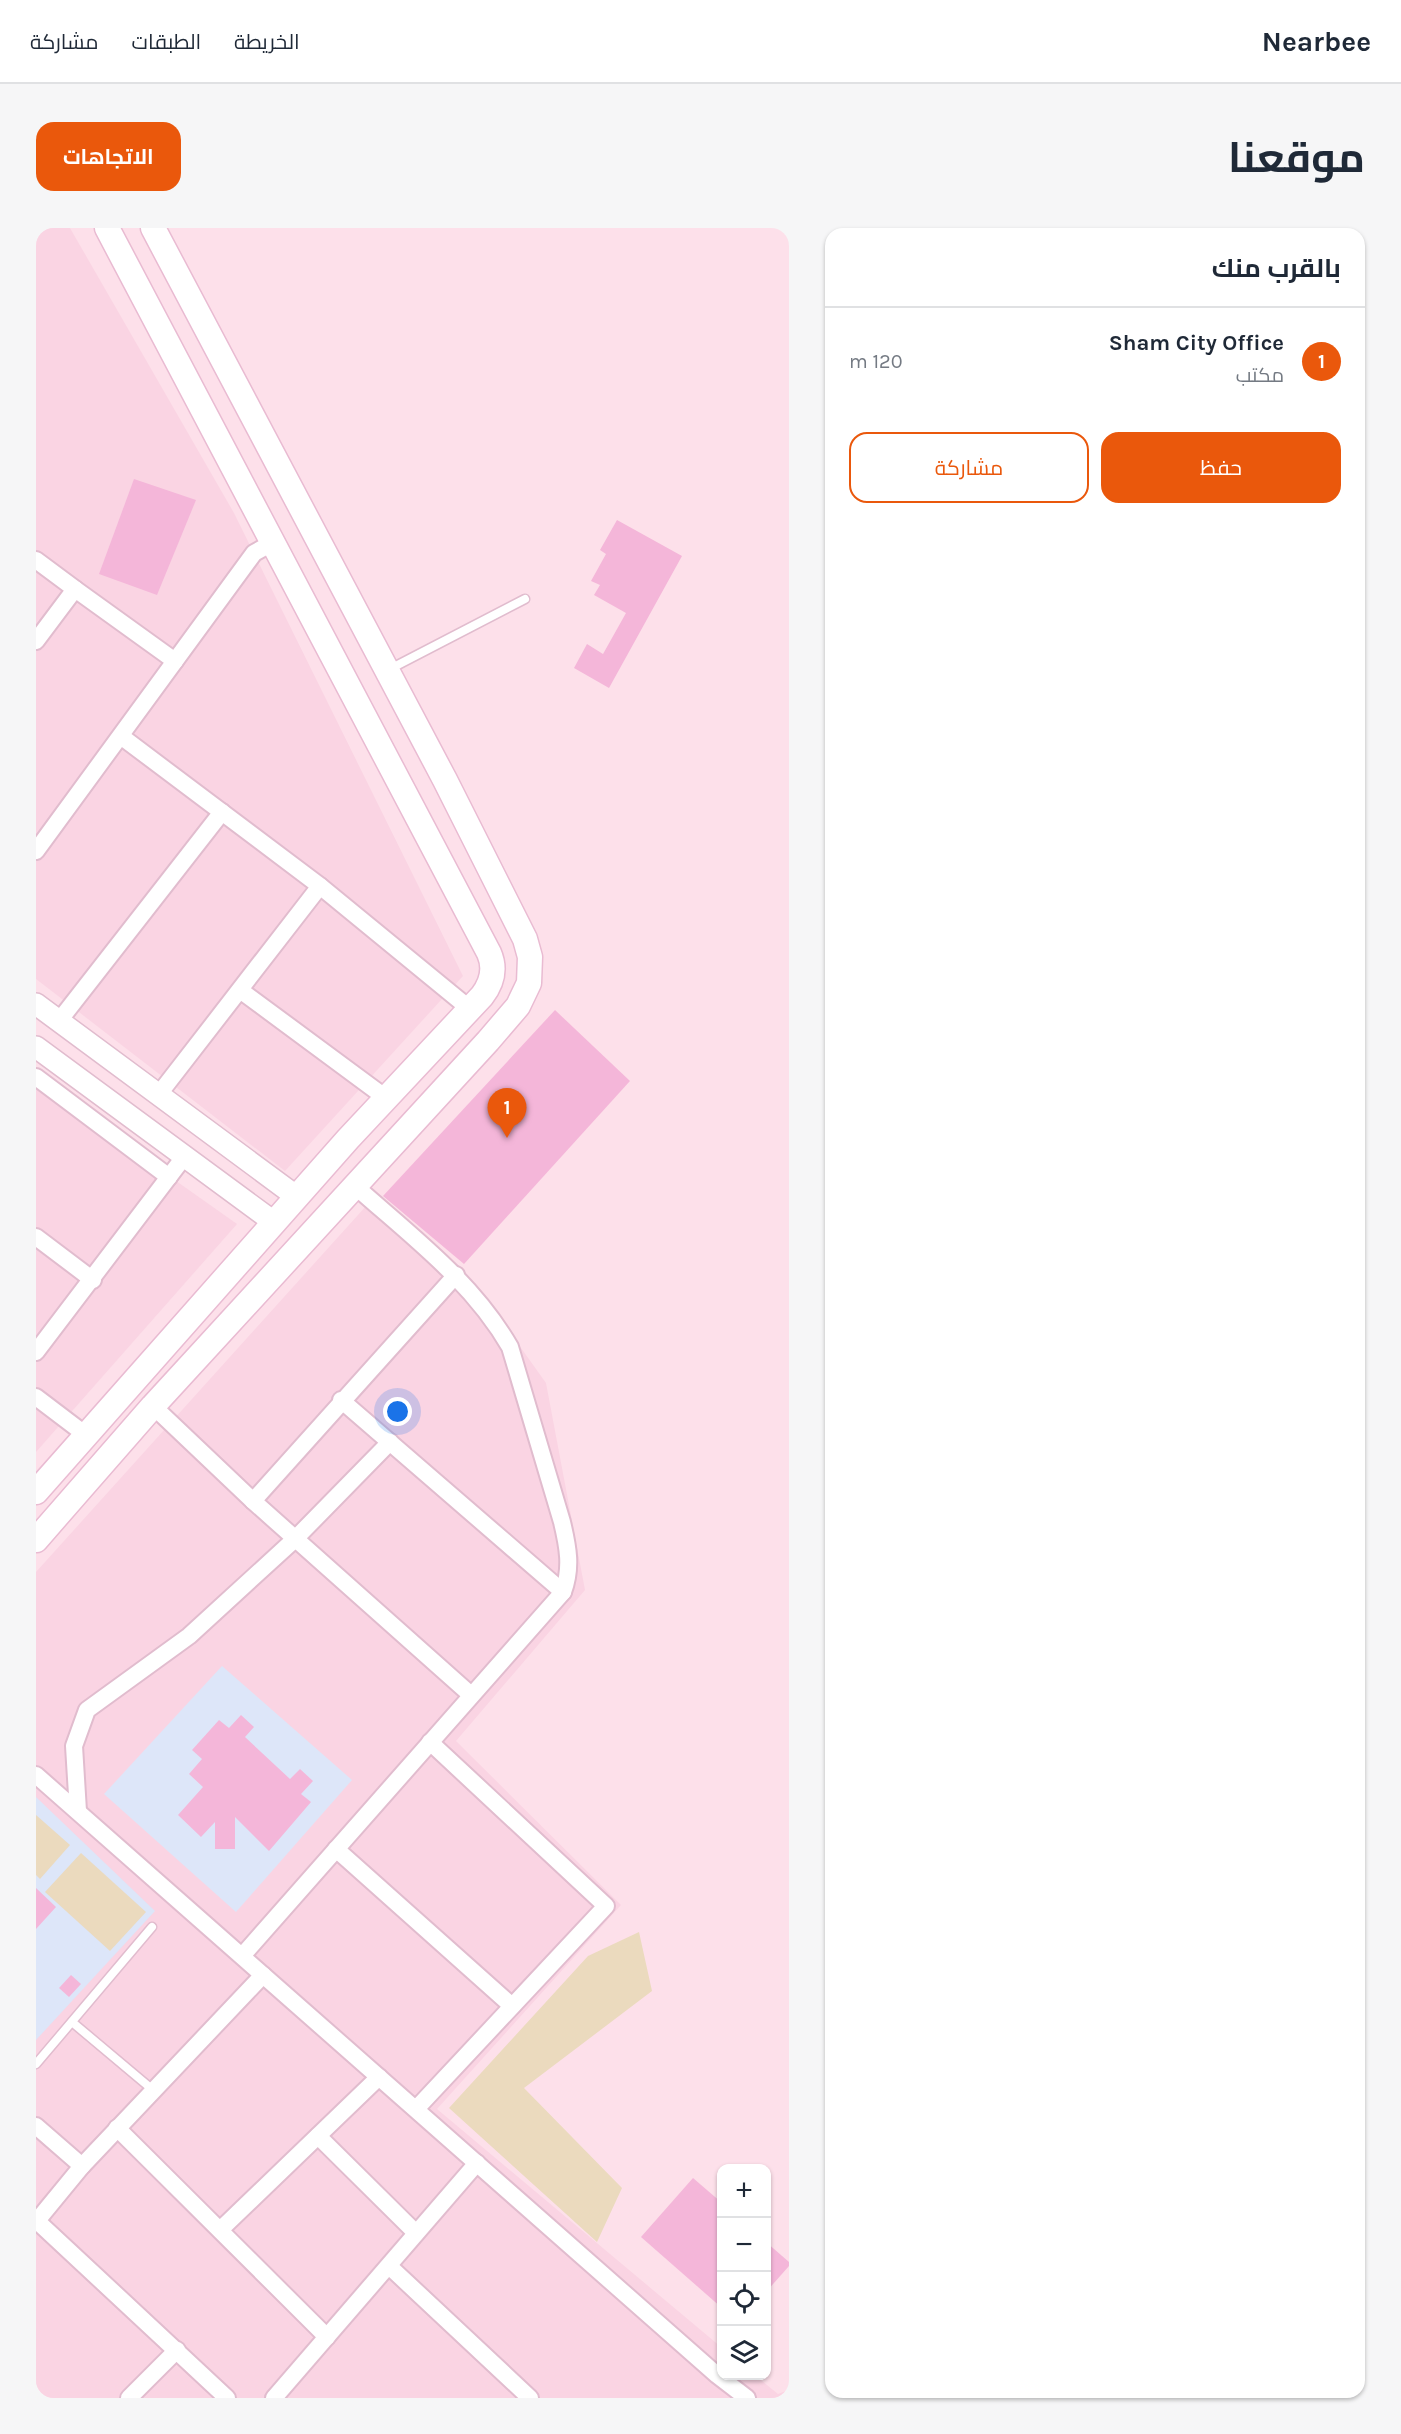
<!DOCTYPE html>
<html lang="ar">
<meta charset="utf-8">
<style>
:root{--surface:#fff;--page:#f6f6f7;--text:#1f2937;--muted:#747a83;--line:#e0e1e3;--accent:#ea580c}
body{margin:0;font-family:Karla,Cairo,sans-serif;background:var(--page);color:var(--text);direction:rtl}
.controls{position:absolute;right:18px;bottom:18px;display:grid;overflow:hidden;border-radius:12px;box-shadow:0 2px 4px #0004}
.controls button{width:54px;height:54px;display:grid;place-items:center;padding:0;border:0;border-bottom:2px solid var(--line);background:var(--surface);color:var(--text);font:30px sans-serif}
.you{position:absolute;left:362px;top:1184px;width:21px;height:21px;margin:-15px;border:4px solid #fff;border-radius:50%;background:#1a73e8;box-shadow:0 0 0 9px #1a73e833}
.badge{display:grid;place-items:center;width:39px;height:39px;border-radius:50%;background:var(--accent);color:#fff;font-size:20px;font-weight:700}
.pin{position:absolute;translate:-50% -50px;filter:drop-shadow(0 2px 3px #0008)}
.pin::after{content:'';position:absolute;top:32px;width:21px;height:18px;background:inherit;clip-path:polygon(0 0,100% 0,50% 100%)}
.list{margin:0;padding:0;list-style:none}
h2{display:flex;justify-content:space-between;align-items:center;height:78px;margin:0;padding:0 24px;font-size:26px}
h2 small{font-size:20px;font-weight:400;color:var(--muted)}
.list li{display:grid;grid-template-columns:39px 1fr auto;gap:18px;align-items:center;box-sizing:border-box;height:108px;padding:0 24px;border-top:2px solid var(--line)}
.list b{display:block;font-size:22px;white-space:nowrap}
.list p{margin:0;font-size:20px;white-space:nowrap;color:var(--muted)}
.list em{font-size:20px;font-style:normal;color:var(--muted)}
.actions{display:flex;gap:12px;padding:18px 24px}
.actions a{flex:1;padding:14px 0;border:2px solid var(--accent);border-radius:18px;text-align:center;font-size:21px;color:var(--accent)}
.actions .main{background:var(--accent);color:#fff}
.icon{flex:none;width:33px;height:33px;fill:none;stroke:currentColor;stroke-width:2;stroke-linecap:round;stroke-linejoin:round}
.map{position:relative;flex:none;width:753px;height:2170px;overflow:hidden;direction:ltr;border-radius:18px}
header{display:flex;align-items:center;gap:36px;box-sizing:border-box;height:84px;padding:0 30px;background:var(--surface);border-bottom:2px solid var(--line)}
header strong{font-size:28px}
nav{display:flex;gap:33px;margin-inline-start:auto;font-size:21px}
.intro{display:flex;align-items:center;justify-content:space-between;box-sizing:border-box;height:144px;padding:0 36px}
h1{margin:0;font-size:42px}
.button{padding:15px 27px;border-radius:18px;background:var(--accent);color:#fff;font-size:21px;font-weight:700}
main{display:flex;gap:36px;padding:0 36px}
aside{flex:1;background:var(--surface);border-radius:18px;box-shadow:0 2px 4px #0004}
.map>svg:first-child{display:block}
.residential{fill:#fad4e3}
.education{fill:#dde6f9}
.green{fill:#ebdabe}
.building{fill:#f4b6d9}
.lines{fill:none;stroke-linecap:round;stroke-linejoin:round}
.service-casing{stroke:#e1bcce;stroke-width:11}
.minor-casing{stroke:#e1bcce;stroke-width:20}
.tertiary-casing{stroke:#e1bcce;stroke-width:24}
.secondary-casing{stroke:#e9bbd2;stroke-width:27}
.service{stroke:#fff;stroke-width:8}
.minor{stroke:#fff;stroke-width:16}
.tertiary{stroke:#fff;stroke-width:21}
.secondary{stroke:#fff;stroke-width:24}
</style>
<header>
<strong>Nearbee</strong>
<nav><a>الخريطة</a><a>الطبقات</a><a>مشاركة</a></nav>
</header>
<div class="intro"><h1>موقعنا</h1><a class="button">الاتجاهات</a></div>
<main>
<aside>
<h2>بالقرب منك<small></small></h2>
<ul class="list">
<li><span class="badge">1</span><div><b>Sham City Office</b><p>مكتب</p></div><em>120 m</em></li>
</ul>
<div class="actions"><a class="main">حفظ</a><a>مشاركة</a></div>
</aside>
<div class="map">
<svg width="753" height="2170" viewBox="0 0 753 2170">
<rect width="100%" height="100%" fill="#fde0ea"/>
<!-- residential -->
<g class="residential">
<path d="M 0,0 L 34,0 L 198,285 L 427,748 L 249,943 L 0,751 Z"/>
<path d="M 0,854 L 201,996 L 0,1224 Z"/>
<path d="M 340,967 L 453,1075 L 510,1155 L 549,1362 L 420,1513 L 585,1677 L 401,1881 L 685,2119 L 686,2148 L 720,2148 L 742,2166 L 753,2162 L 753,2170 L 0,2170 L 0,1344 Z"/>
</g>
<!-- education -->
<g class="education">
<path d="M 186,1438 L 316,1552 L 200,1684 L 68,1566 Z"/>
<path d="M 0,1569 L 119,1683 L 0,1812 Z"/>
</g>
<!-- green -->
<g class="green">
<path d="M 0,1587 L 34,1617 L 4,1651 L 0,1647 Z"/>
<path d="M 45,1625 L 110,1684 L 74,1723 L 9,1664 Z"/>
<path d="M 603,1704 L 616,1763 L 488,1860 L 586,1960 L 561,2014 L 413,1880 L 552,1728 Z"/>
</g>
<!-- building -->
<g class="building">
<path d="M 98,251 L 160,272 L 121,367 L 63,346 Z"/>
<path d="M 581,292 L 646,328 L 573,460 L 538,440 L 551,416 L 567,426 L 590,385 L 558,367 L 564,357 L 555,353 L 570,326 L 564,322 Z"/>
<path d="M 519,782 L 594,853 L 428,1036 L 347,968 Z"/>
<path d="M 205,1487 L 218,1499 L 209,1509 L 254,1551 L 264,1541 L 277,1553 L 265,1566 L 275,1574 L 233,1623 L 199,1589 L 199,1621 L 179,1621 L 179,1594 L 165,1609 L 142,1587 L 167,1559 L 153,1546 L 166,1531 L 156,1522 L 183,1492 L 193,1500 Z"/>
<path d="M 0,1660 L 20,1679 L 0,1701 Z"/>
<path d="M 35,1747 L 45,1756 L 33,1769 L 23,1760 Z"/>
<path d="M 657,1950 L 686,1975 L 686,2080 L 605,2009 Z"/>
<path d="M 730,2014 L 753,2034 L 753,2038 L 730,2064 Z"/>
</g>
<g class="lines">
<defs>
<g id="service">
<path d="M 352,442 L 489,371"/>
<path d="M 36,1794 L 117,1862"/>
<path d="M 0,1836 L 116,1699"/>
</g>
<g id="minor">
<path d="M 0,332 L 39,361"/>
<path d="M 0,413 L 39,361 L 139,433"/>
<path d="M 86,509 L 284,658 L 434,781"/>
<path d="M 0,623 L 218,325 L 236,315"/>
<path d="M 204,762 L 350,870"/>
<path d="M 23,793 L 186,584"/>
<path d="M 0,849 L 133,949"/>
<path d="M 123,866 L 284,658"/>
<path d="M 0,1009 L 57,1052"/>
<path d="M 0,1124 L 148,929"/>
<path d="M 0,1169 L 50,1207"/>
<path d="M 305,1172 L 527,1364"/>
<path d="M 117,1178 L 217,1273 L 435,1467"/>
<path d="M 217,1273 L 420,1047"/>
<path d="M 0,1547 L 681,2147 L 711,2170"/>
<path d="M 42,1583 L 38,1518 L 51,1482 L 153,1408 L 259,1311 L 354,1214"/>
<path d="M 300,1621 L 476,1778"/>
<path d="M 206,1728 L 527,1364 C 536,1340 532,1319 526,1294 L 474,1119 C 436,1053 375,1008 319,958"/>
<path d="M 380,1881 L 570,1678 L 394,1514"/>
<path d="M 0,1898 L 46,1938"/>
<path d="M 81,1900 L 291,2109"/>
<path d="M 282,1908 L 380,2005"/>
<path d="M 1,1993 L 191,2170"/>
<path d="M 0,1994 L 46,1938 L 227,1747"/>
<path d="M 184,2002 L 343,1849"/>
<path d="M 353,2038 L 494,2170"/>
<path d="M 93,2170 L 141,2122"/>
<path d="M 238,2170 L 441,1935"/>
</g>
<g id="tertiary">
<path d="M 0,776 L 261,969"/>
<path d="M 0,819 L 239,995"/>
</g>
<g id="secondary">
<path d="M 0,1264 L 312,911 L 446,768 C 456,755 460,741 453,725 L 71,0"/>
<path d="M 0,1312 L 117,1178 L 452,813 L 482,778 L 493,755 L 494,729 L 489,711 L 409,552 L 117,0"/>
</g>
</defs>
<!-- service casing -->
<use href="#service" class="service-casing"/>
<!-- minor casing -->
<use href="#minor" class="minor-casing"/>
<!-- tertiary casing -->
<use href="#tertiary" class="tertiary-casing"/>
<!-- secondary casing -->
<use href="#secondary" class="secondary-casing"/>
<!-- service -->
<use href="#service" class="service"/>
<!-- minor -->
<use href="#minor" class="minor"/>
<!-- tertiary -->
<use href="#tertiary" class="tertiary"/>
<!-- secondary -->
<use href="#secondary" class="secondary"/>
</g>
</svg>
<div class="controls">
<button>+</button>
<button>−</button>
<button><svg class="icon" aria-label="locate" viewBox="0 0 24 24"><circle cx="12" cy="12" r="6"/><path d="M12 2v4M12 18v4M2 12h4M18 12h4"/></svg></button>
<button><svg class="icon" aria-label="layers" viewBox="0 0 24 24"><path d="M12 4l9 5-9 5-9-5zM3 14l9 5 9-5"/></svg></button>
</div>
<div class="you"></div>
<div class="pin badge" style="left:471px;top:910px">1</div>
</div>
</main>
